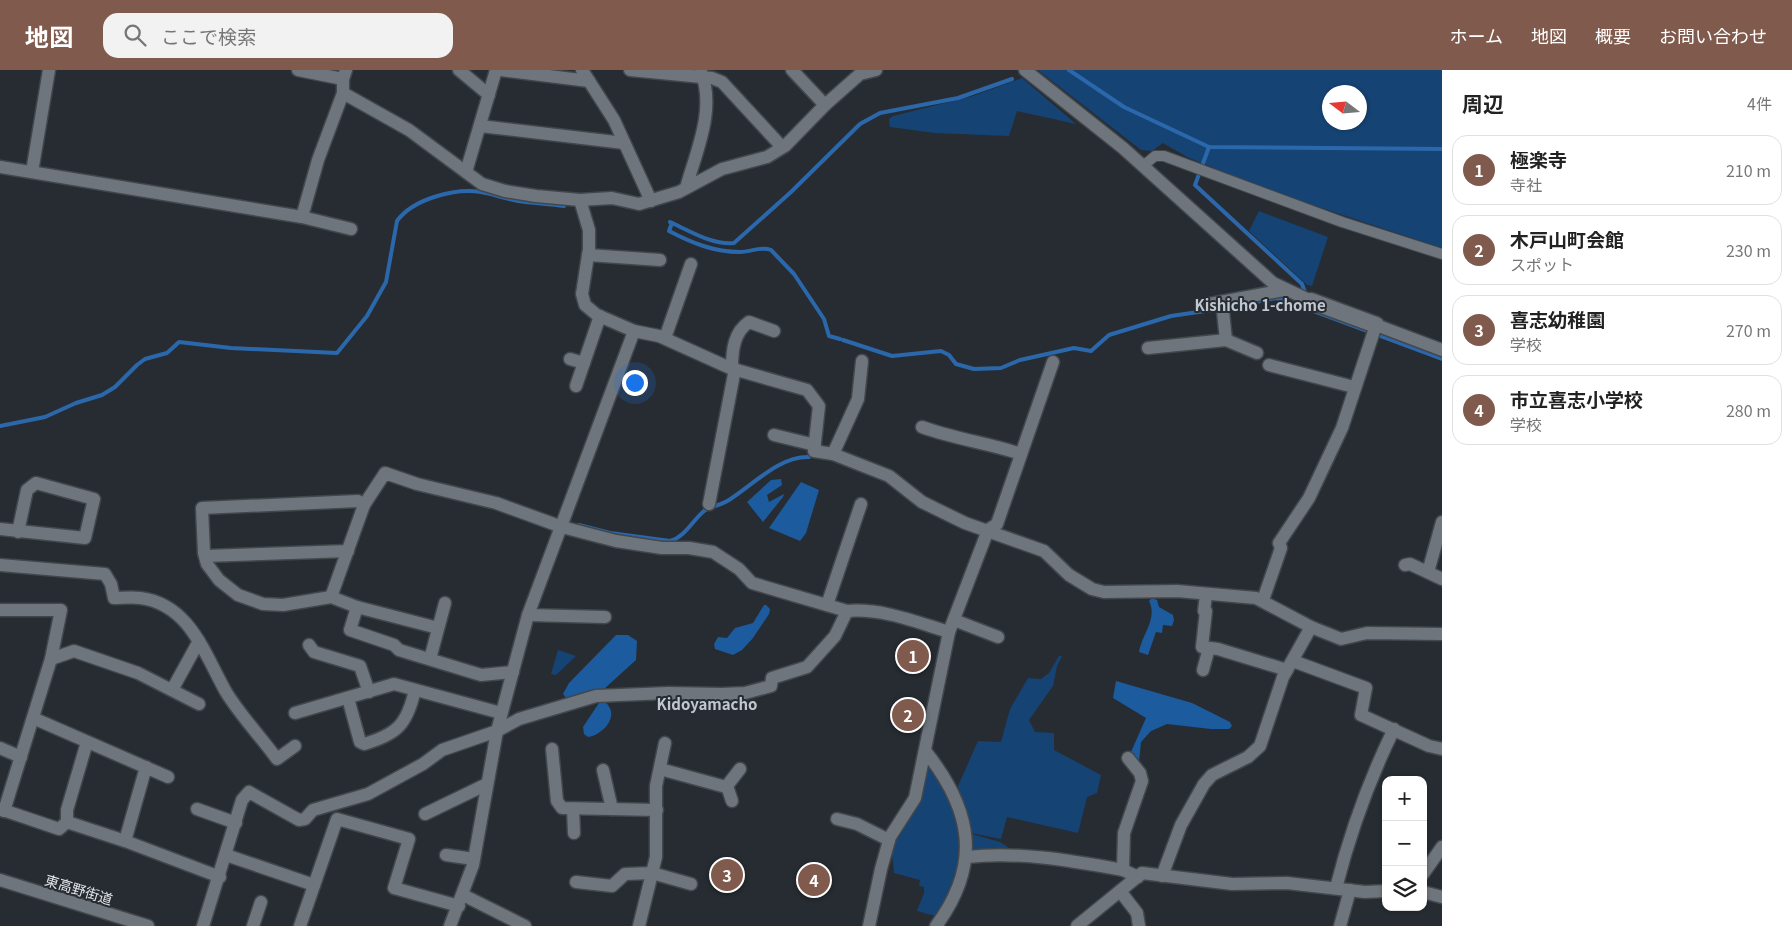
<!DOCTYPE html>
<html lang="ja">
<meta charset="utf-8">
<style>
:root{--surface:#fff;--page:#f2f2f2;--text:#222;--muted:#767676;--line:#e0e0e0;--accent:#805b4d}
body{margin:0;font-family:Georgia,"Noto Sans JP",serif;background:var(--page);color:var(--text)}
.controls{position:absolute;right:15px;bottom:15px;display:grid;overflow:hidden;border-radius:10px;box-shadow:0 1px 4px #0004}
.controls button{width:45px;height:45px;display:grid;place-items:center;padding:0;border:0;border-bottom:1px solid var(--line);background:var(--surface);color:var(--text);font:25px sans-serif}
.compass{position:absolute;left:1322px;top:15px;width:45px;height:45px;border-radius:50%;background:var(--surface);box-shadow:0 1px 4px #0004;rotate:286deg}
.you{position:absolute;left:634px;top:312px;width:18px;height:18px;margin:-12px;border:4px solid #fff;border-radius:50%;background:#1a73e8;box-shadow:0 0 0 8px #1a73e833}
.badge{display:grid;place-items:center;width:32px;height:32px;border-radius:50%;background:var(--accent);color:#fff;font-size:16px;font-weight:700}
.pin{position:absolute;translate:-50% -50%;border:2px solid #fff;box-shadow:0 1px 5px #0006}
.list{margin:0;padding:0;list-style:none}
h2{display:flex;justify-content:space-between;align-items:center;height:65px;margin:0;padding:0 20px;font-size:21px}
h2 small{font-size:16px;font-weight:400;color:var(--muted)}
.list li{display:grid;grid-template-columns:32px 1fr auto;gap:15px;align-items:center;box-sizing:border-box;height:70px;margin:0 10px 10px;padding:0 10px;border:1px solid var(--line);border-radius:15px}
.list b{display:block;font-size:19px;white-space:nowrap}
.list p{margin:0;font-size:16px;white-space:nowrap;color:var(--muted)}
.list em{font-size:16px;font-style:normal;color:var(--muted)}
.icon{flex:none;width:28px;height:28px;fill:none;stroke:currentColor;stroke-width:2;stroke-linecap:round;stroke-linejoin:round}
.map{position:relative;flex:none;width:1442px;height:856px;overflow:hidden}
header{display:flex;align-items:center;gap:30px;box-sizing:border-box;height:70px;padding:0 25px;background:var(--accent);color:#fff}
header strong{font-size:24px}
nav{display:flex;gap:28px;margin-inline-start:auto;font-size:18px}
.search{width:350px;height:45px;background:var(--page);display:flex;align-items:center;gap:12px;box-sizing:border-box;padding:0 18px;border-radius:15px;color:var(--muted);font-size:19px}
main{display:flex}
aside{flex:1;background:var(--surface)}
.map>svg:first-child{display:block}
.green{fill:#154374;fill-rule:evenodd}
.forest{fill:#1c5b9d}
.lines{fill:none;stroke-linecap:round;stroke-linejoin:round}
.stream{stroke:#2b68ab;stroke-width:4}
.pedestrian-casing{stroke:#42474c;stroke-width:12}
.minor-casing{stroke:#42474c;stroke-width:15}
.tertiary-casing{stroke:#42474c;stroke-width:19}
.pedestrian{stroke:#6f757c;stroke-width:10}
.minor{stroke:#6f757c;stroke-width:12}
.tertiary{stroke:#6f757c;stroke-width:16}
.labels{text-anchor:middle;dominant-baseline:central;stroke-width:4;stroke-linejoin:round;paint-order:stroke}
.street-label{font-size:14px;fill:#e2e5e9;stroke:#272c33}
.neighbourhood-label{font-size:15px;font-weight:bold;fill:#c0c7cf;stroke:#272c33}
</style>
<header>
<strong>地図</strong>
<div class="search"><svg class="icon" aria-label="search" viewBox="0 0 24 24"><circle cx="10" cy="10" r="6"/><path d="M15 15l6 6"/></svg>ここで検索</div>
<nav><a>ホーム</a><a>地図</a><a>概要</a><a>お問い合わせ</a></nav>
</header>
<main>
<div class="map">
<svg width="1442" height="856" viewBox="0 0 1442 856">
<rect width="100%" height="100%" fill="#272c33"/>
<!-- green -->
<g class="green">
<path d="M 1038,0 L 1442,0 L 1442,178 L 1262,118 L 1187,87 L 1163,73 L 1152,81 L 1141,80 ZM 1330,22 L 1360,22 L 1360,52 L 1330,52 Z"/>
<path d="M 1022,8 L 1076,54 L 1017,41 L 1009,66 L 935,63 L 890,57 L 889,49 L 893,46 L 973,26 Z"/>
<path d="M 1259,141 L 1328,167 L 1312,216 L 1307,215 L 1249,161 Z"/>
<path d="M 558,580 L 576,586 L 556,605 L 551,604 Z"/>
<path d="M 1059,586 L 1062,586 L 1057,596 L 1053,616 L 1029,650 L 1035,662 L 1054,663 L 1054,680 L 1101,705 L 1097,723 L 1087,727 L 1078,763 L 1007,747 L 1001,769 L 971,763 L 958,716 L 978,671 L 1001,672 L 1010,639 L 1028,608 L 1041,609 L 1049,603 Z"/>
<path d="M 930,693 L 949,719 L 965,784 L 939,847 L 917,841 L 924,823 L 924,817 L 919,816 L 920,810 L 894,803 L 892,784 L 894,775 L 918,734 Z"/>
<path d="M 972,764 L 1000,772 L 1018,784 L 971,785 Z"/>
</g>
<!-- forest -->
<g class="forest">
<path d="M 781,409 L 782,415 L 767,425 L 769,432 L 784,424 L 783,427 L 763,452 L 747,432 L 771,410 Z"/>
<path d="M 801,412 L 819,420 L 806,463 L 800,471 L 769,458 Z"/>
<path d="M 1152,528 L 1157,530 L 1159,537 L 1173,545 L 1174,550 L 1172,556 L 1163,555 L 1162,563 L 1156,562 L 1148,585 L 1139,582 C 1142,564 1158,549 1149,531 Z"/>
<path d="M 764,535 L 766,535 L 770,539 L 769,544 L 753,568 L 742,580 L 733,585 L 715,579 L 714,574 L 718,567 L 727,568 L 735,558 L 753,553 Z"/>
<path d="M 616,565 L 628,565 L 637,571 L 636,590 L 594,628 L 568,630 L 563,624 L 569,613 Z"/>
<path d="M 1116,611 L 1192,633 L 1230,652 L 1232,656 L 1229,659 L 1211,659 L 1167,654 L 1151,661 L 1141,672 L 1139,692 L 1131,682 L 1146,648 L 1113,628 Z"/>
<path d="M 605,632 C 621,645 603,665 588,667 L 584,664 L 583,657 L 599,633 Z"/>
</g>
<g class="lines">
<!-- stream -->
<g class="stream">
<path d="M 1069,0 L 1124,37 L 1209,77 L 1442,79"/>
<path d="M 1209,77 L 1195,115 L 1302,214 L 1306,225"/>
<path d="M 670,152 L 672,153 L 669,161 C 692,173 714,182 740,182 C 750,182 761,176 771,180 L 794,204 L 824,249 L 829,266 L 840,269"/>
<path d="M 672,153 C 692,162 712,175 734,173 L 791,122 L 860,54 L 880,43 L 958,28 L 1012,9"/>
<path d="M 1305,232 L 1305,238 L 1442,289"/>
<path d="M 1236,236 L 1276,228 L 1305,238"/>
<path d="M 843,270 L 892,286 L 941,281 L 949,285 L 956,294 L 974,299 L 1001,298 L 1020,290 L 1074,278 L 1091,281 L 1109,265 L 1171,246 L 1212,240"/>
<path d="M 0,356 L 45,347 L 76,333 L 102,325 L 115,317 L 137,295 L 145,289 L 167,283 L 179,272 L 231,278 L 337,283 L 367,246 L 386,212 L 397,151 C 413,129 454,118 481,122 C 493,124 506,129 518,131 C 533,133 549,134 564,136"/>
<path d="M 579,455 L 610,463 L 670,471 C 685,467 693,450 704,441 C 712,436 721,435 729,430 C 753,415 779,386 809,387"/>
</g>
<defs>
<path id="pedestrian" d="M 1143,96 L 1155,86 L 1164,86 L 1342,152 L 1442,184"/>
<g id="minor">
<path d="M 298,0 L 343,9"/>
<path d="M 459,0 L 489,25"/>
<path d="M 501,0 L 589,11"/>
<path d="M 582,0 L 614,50 L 651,131"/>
<path d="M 630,0 L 712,8 L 722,12 L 782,77"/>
<path d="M 792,0 L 825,35"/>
<path d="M 1025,0 L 1123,78 L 1273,213 L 1311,231"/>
<path d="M 343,23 L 409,60 L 482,114 L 505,121 L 536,126 L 580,130 L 612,128 L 639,134 L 679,122 L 722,99 L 767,87 L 785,76 L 825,35 L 860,4 L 876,0"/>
<path d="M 480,56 L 624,73"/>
<path d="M 0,97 L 302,147 L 351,159"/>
<path d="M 32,102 L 49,0"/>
<path d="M 466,102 L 496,0"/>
<path d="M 686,118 C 696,82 716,39 701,2"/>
<path d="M 580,130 L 589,160 L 589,179 L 582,224 L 585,235 L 597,245 L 634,261 L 659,266 L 730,298 L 807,320 L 819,336 L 814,381 L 833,384 L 889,406 L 922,432 L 965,453 L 1044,481 L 1069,505 L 1092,519 L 1104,522 L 1177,521 L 1256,528 L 1311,557 L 1341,569 L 1367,563 L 1442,564"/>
<path d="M 302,147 L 318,90 L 343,23 L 343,9 L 346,0"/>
<path d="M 588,185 L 660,190"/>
<path d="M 1204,235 L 1284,220"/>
<path d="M 665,268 L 691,194"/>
<path d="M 1226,270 L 1257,283"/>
<path d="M 1148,278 L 1226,270 L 1222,232"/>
<path d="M 570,289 L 584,293"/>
<path d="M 1269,295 L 1354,317"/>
<path d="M 732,298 C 732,280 734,262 749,252 L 774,261"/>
<path d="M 576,316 L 600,246"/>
<path d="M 922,357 C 955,369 988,373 1021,384"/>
<path d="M 774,365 L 815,375"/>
<path d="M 833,384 L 858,329 L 862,291"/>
<path d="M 709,434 L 735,299"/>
<path d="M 364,435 L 358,431 L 202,438 L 204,483 L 207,494 L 219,510 L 238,525 L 263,534 L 283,535 L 331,527 L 357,537 L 438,558"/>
<path d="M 0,459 L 85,468 L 94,429 L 36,413 L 27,420 L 18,462"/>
<path d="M 205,486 L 348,481"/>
<path d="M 0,495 L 105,504 L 111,514 L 114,528 C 122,528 132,527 140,528 C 190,534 205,585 226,622 C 240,645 261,667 277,689 L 295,676"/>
<path d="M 1405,495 L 1410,494 L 1442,509"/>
<path d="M 1428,502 L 1442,452"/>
<path d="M 1206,525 L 1204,541 L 1206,541 L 1202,577 L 1218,579 L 1287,600"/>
<path d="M 331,527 L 364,435 L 385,403 L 417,414 L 496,433 L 562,457 L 616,471 L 662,478 L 689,478 L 713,482 L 739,499 L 752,513 L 847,541 C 882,538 916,552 949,562"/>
<path d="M 1263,530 L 1281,478 L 1279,473 L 1309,428 L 1342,358 L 1376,255 L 1442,280"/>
<path d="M 827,535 L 861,434"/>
<path d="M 357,537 L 350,560 L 394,575 L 399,580 L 481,605 L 513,602"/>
<path d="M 0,540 L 61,540 L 51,589 L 4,741"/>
<path d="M 528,545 L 605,547"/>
<path d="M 954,550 L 998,567"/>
<path d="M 309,575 L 314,582 L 360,596 L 369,622"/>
<path d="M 51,589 L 74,581 L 138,603 L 199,634"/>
<path d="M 430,589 L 445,533"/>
<path d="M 1293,591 L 1366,618 L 1361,645 L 1429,676 L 1442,679"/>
<path d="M 1203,600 L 1209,578"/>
<path d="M 172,620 L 199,571"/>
<path d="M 348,628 L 360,672 L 364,674 C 398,664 407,654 415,620"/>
<path d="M 295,643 L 394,614 L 501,643"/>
<path d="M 33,648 L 168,707"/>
<path d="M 0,678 L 21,687"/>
<path d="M 552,679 L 557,731 L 562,738 L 657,740"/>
<path d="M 926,682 C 972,740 982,794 936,856"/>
<path d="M 660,699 L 726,717 L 740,699"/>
<path d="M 603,700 L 612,739"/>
<path d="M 726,717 L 728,719 L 732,731"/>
<path d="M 0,739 L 59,759 L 67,752"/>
<path d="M 197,739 L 236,753"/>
<path d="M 573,739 L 574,763"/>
<path d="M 425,744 L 487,714"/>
<path d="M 837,749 L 857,754 L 889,770"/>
<path d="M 67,752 L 125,771 L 220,807"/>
<path d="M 67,752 L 67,740 L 87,672"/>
<path d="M 125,771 L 146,697"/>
<path d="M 226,785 L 314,815"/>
<path d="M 446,785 L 474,789"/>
<path d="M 967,787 C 1018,781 1073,791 1123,800 L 1138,807"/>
<path d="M 1123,800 L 1124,763 L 1142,711 L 1140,703 L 1128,688"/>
<path d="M 1423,804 L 1442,777"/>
<path d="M 1162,806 L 1181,755 L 1204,714 L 1212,705 L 1248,687 L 1260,676 L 1283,607 L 1311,557"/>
<path d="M 0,810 L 148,856"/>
<path d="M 576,812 L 612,816 L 625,804 L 652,803 L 691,814"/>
<path d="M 1336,818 C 1350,763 1369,710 1394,659"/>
<path d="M 1120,821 L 1137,843 L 1139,856"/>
<path d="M 1423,822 L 1442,827"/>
<path d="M 463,825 L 525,856"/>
<path d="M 203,856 L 242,730 L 249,722 L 299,750 L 305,749 L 313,740 L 368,724 L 423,694 L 442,680 L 497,661 L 519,649 L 596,626 L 668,623 L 722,624 L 745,623 L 771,616 L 772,608 L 807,597 L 835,566 L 847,541"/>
<path d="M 253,856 L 261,832"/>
<path d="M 300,856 L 337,749 L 409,769 L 394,818 L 459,836"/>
<path d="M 450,856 L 473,795 L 497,661 L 528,545 L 634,261"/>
<path d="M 639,856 L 656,787 L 656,716 L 665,673"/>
<path d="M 869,856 L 881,799 L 890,767 L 915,728 L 949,562 L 988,460 L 997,454 L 1053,292"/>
<path d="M 1077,856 L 1142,803 L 1232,814 L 1287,813 L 1365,822 L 1386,821"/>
<path d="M 1340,856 L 1350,820"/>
</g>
<path id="tertiary" d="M 1311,231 L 1376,255"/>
</defs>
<!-- pedestrian casing -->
<use href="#pedestrian" class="pedestrian-casing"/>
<!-- minor casing -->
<use href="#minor" class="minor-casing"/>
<!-- tertiary casing -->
<use href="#tertiary" class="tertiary-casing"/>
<!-- pedestrian -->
<use href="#pedestrian" class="pedestrian"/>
<!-- minor -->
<use href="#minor" class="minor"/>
<!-- tertiary -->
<use href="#tertiary" class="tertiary"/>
</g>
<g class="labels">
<!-- street labels -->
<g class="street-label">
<text transform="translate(79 819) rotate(17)">東高野街道</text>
</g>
<!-- neighbourhood labels -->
<g class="neighbourhood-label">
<text x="1260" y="234">Kishicho 1-chome</text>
<text x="707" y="633">Kidoyamacho</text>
</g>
</g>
</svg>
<div class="controls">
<button>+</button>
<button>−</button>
<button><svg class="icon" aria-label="layers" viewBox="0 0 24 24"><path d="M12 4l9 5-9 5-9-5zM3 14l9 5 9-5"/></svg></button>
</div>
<svg class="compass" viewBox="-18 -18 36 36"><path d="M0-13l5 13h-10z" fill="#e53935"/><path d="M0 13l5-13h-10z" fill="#767676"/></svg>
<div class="you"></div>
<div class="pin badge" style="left:913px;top:586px">1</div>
<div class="pin badge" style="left:908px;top:645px">2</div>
<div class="pin badge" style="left:727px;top:805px">3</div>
<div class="pin badge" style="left:814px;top:810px">4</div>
</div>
<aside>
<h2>周辺<small>4件</small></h2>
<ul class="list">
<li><span class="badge">1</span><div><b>極楽寺</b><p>寺社</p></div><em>210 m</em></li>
<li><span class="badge">2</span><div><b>木戸山町会館</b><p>スポット</p></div><em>230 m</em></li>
<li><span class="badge">3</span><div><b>喜志幼稚園</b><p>学校</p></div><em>270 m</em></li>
<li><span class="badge">4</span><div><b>市立喜志小学校</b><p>学校</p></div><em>280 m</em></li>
</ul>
</aside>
</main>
